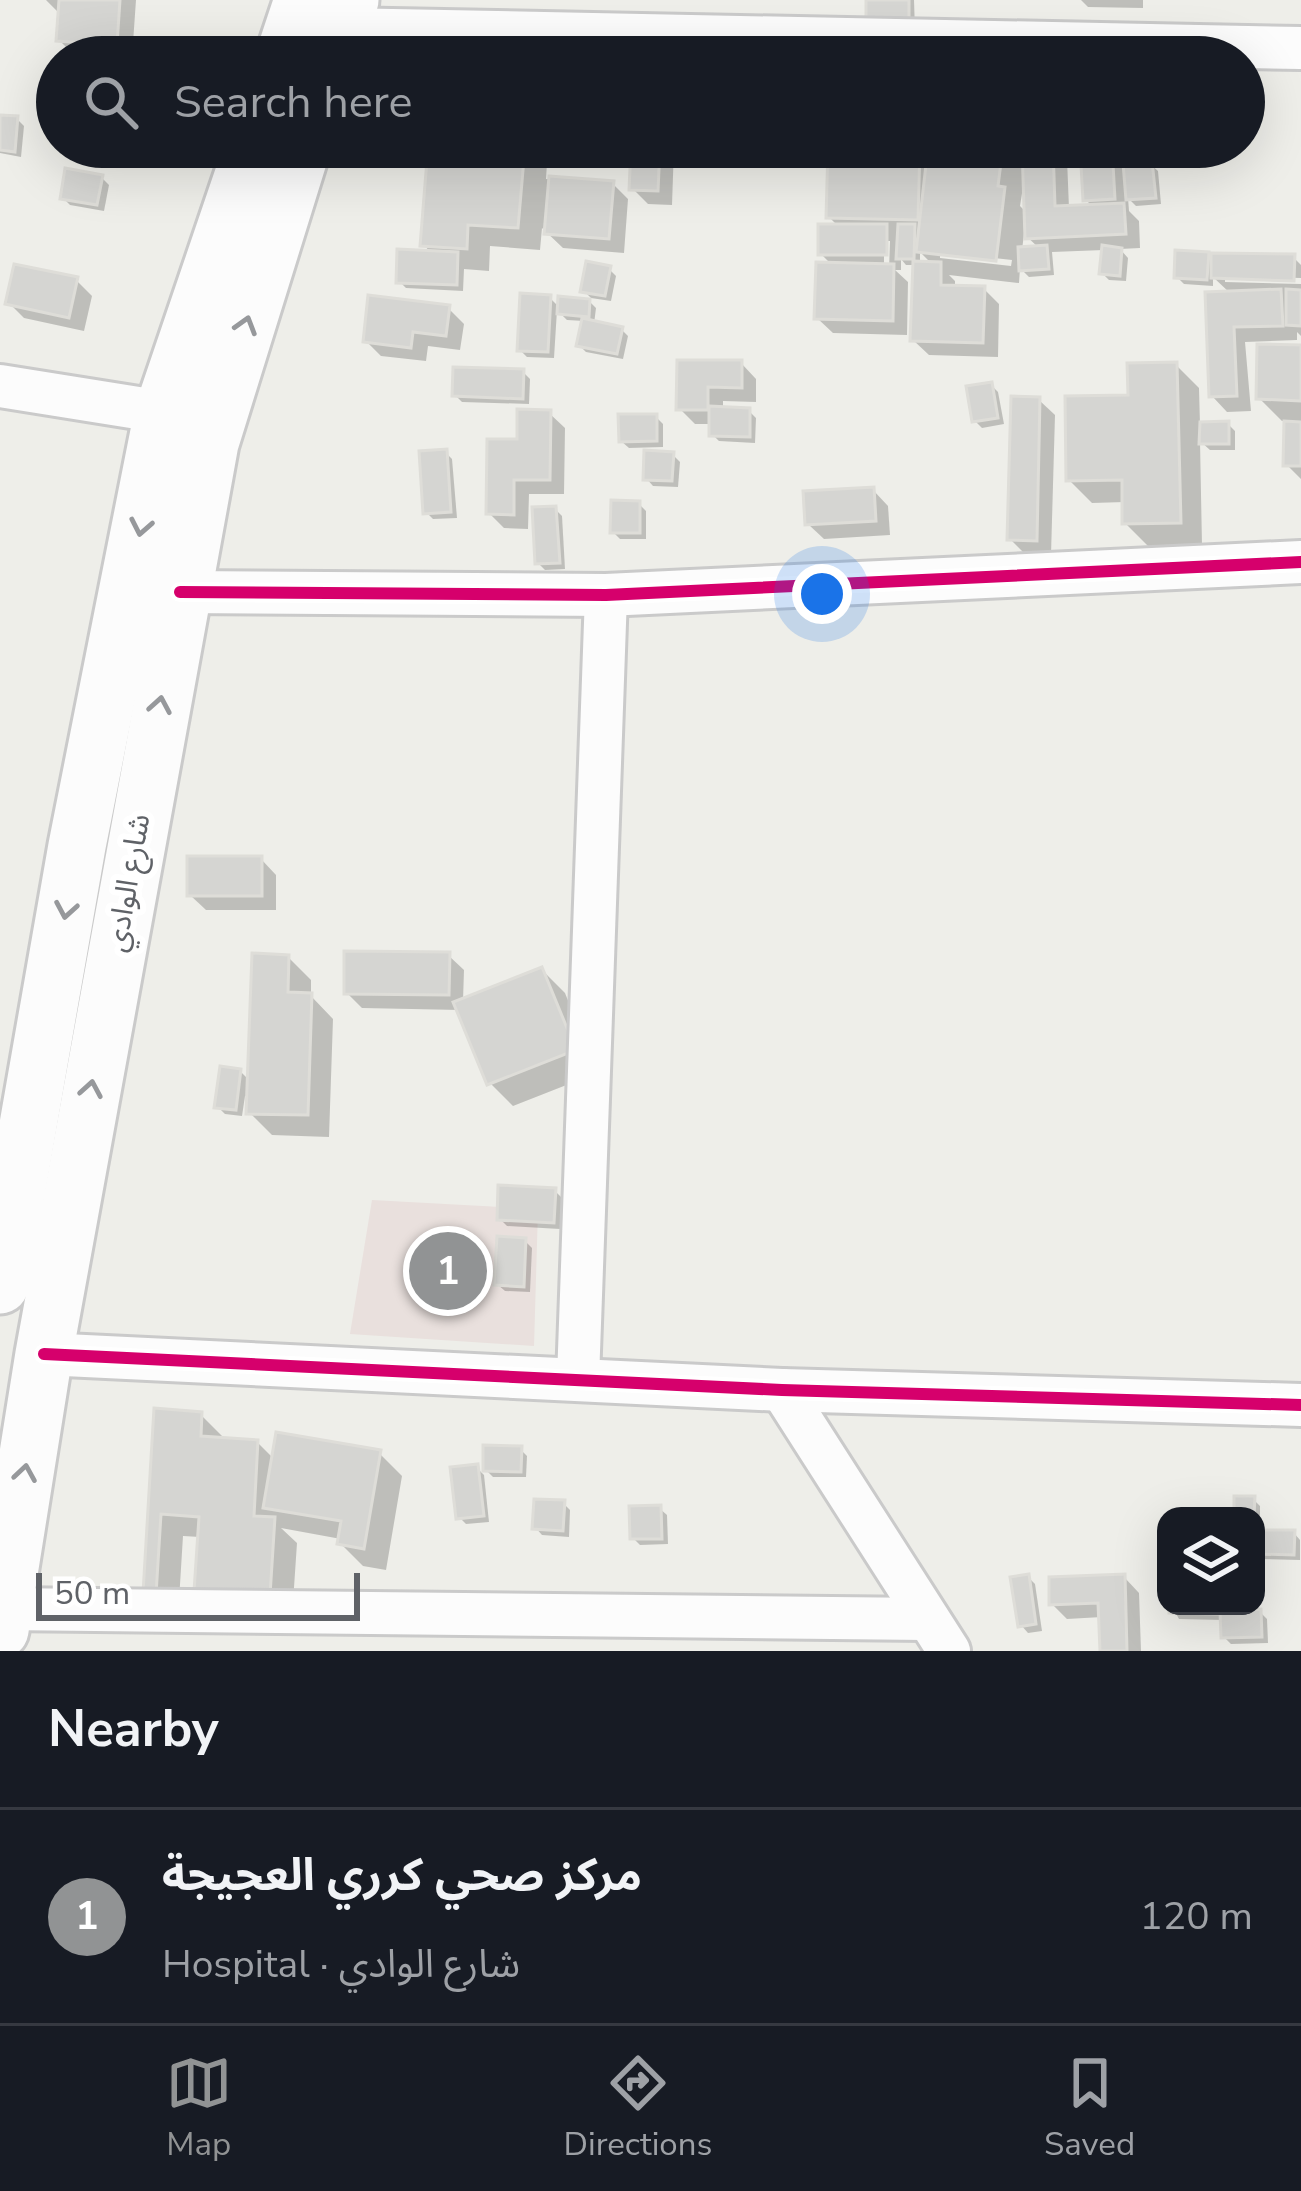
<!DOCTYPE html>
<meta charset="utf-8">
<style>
:root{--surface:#171b24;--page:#20242c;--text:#f1f3f6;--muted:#9ea1a6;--line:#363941;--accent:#919394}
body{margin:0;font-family:"Nunito Sans","Noto Sans Arabic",sans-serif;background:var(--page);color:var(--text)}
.controls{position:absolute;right:36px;bottom:36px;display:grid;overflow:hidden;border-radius:24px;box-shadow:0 12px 48px #0002}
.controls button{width:108px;height:108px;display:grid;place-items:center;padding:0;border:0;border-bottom:3px solid var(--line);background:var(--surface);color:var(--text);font:60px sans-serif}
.scale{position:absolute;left:36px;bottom:30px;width:324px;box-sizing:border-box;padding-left:12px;border:6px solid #5f6267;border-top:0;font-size:33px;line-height:42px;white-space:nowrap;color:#5f6267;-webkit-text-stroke:9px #fff;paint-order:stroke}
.you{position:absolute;left:822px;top:594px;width:42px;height:42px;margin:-30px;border:9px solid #fff;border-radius:50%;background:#1a73e8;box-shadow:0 0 0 18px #1a73e833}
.badge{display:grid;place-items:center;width:78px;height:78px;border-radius:50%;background:var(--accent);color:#fff;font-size:39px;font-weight:700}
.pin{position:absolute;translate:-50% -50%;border:6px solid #fff;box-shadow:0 3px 12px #0006}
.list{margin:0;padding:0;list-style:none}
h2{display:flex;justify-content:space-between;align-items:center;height:156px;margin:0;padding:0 48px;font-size:51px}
h2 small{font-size:39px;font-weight:400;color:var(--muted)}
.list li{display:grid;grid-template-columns:78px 1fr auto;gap:36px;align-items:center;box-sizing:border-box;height:216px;padding:0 48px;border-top:3px solid var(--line)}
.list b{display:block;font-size:45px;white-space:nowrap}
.list p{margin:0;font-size:39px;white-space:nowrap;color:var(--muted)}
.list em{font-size:39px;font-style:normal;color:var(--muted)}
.icon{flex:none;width:66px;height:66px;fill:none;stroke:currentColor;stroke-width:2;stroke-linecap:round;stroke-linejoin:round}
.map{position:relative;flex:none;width:1301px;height:1651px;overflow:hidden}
.search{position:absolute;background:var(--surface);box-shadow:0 12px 48px #0002;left:36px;right:36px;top:36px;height:132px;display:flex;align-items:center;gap:30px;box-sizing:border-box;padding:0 42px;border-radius:66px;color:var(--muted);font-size:45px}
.sheet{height:372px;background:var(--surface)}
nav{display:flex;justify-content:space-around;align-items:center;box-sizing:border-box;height:168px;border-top:3px solid var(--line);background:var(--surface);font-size:33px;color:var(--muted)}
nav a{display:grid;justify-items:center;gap:6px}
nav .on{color:var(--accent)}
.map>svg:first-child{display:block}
.medical{fill:#e9e0dd}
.shadow{fill:#0003;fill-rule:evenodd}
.building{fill:#d5d5d2;stroke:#deddd8;stroke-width:3}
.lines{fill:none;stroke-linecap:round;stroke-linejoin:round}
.minor-casing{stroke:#cacaca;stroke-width:48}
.secondary-casing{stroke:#cacaca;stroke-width:63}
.minor{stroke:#fcfcfc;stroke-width:42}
.secondary{stroke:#fcfcfc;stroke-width:57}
.cycleway-casing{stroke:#fff;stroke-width:20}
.cycleway{stroke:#d6006c;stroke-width:12}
.oneway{stroke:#96989b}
.labels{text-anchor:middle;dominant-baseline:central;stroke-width:12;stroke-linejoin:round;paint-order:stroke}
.street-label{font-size:30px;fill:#5f6267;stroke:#fff}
</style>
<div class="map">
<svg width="1301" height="1651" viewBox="0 0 1301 1651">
<rect width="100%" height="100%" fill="#eeeee9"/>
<!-- medical -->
<path class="medical" d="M 372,1200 L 538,1209 L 534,1346 L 350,1334 Z"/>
<!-- shadow -->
<g class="shadow">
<path d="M 46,0 L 136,0 L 132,57 L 75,56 L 59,40 L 59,13 Z"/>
<path d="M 869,0 L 914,0 L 915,32 Z"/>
<path d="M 1081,0 L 1143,0 L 1143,8 L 1088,7 Z"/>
<path d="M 0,118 L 17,119 L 24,126 L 21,157 L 0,153 Z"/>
<path d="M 431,147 L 548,147 L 546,179 L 613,184 L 628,199 L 624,253 L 563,248 L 542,228 L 540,250 L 490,246 L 489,271 L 464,269 L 463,291 L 406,288 L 399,281 L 432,254 L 423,244 Z"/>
<path d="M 634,147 L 674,147 L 672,205 L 648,204 L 632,188 Z"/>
<path d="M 831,147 L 1004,147 L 1025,169 L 1025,147 L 1055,147 L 1067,159 L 1069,208 L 1093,207 L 1086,200 L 1083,147 L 1125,147 L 1126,166 L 1142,165 L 1130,153 L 1131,147 L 1157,147 L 1155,162 L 1148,162 L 1158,171 L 1161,204 L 1136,206 L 1128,198 L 1129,211 L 1139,221 L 1140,248 L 1120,249 L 1128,258 L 1126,281 L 1109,280 L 1102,273 L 1104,250 L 1052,252 L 1054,275 L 1029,277 L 1020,268 L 1019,283 L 949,275 L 955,281 L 955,288 L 984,289 L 999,304 L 998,357 L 929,355 L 913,340 L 916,265 L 906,265 L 901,259 L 901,270 L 895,270 L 908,282 L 907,335 L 833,333 L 817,318 L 833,266 L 821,254 L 839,227 L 829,217 ZM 1023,187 L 1026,187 L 1027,213 L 1020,206 ZM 1024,234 L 1040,249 L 1022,250 ZM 884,241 L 890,241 L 889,270 L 884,270 ZM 920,252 L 933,265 L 920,265 ZM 940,252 L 1012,260 L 1011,266 L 940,258 Z"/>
<path d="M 102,178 L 109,185 L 104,211 L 70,205 L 63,198 Z"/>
<path d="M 1207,255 L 1214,262 L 1293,257 L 1301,265 L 1301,278 L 1225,276 L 1225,282 L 1301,284 L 1301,336 L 1297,332 L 1297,340 L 1245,342 L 1251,411 L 1227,412 L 1212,396 L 1231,294 L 1213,277 L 1213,286 L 1184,284 L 1177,277 Z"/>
<path d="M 609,269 L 616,276 L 611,301 L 591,298 L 584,291 Z"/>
<path d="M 76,280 L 92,296 L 84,331 L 24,318 L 9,303 Z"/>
<path d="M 550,298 L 560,308 L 589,301 L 596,308 L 594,324 L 621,329 L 628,336 L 623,359 L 586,352 L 579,345 L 584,321 L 567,320 L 557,310 L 554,358 L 527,357 L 520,350 Z"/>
<path d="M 448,308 L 464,324 L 460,350 L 428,346 L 426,361 L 381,356 L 366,341 Z"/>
<path d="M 1301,348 L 1301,479 L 1286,464 L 1287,421 L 1282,421 L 1259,398 Z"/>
<path d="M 680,363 L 741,363 L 756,379 L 756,402 L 723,401 L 723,410 L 749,411 L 756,418 L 755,443 L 719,441 L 712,434 L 712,424 L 695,424 L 679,408 Z"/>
<path d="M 1176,365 L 1199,388 L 1200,425 L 1228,424 L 1235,431 L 1235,450 L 1210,450 L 1200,441 L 1202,545 L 1148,546 L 1125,523 L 1125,502 L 1092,503 L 1069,480 L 1131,397 Z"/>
<path d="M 523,372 L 530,379 L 529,404 L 462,402 L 455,395 Z"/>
<path d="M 991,385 L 998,392 L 1004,424 L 982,428 L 975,421 Z"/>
<path d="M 1039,400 L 1055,415 L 1051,555 L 1025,554 L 1010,539 Z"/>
<path d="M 549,413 L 565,428 L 564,494 L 529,494 L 528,529 L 504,528 L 489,513 L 520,442 Z"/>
<path d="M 656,417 L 663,424 L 663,447 L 629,448 L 621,441 Z"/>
<path d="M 445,452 L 452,459 L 457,518 L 433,519 L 426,512 Z"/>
<path d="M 673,455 L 680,462 L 678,487 L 653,486 L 646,478 Z"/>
<path d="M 873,490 L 888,506 L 890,535 L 824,539 L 808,524 Z"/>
<path d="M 639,504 L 646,511 L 646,539 L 620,539 L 613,532 Z"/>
<path d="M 555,509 L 562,516 L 565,569 L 545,570 L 538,563 Z"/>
<path d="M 261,859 L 276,875 L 276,910 L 206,910 L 190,895 Z"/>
<path d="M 448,955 L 464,970 L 463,1001 L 542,970 L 565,993 L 597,1073 L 513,1106 L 490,1083 L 460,1010 L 362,1008 L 347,993 Z"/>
<path d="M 288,957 L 311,980 L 311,996 L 333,1019 L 329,1137 L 272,1135 L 249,1112 L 249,1096 L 245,1096 L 242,1116 L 225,1114 L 218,1107 L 240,1071 L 250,1081 Z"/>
<path d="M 555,1191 L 562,1198 L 560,1229 L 507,1226 L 500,1219 Z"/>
<path d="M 525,1241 L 532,1248 L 530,1292 L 505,1291 L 497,1284 Z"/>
<path d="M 157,1412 L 201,1415 L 224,1438 L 257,1442 L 274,1459 L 379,1453 L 402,1476 L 386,1570 L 363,1566 L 340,1543 L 341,1539 L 281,1528 L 297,1543 L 291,1632 L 200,1537 L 183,1536 L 177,1633 L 168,1632 L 145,1609 Z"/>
<path d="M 520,1449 L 527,1456 L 526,1477 L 493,1477 L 486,1470 Z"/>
<path d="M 477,1468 L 484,1475 L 489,1522 L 466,1524 L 459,1517 Z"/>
<path d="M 1237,1499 L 1253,1499 L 1260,1506 L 1260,1533 L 1294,1533 L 1300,1540 L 1300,1560 L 1257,1559 L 1256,1516 L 1237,1516 Z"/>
<path d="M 563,1503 L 570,1510 L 569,1537 L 542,1535 L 535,1527 Z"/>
<path d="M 659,1508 L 667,1515 L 668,1544 L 640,1545 L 633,1538 Z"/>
<path d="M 1028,1577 L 1035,1584 L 1042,1631 L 1028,1633 L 1021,1625 Z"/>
<path d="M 1124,1577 L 1139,1593 L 1141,1651 L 1103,1651 L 1102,1617 L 1067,1619 L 1052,1604 Z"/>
<path d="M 1172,1606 L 1225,1606 L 1225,1613 L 1260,1612 L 1267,1619 L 1268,1643 L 1231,1644 L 1224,1637 L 1223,1620 L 1179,1619 Z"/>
</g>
<!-- building -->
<g class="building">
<path d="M 59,0 L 120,0 L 117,45 L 56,41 Z"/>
<rect x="866" y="0" width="43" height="26"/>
<path d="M 0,115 L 18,116 L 15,152 L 0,150 Z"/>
<path d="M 428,147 L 525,147 L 518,228 L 468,225 L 467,249 L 420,246 Z"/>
<path d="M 631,147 L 660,147 L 658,191 L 629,190 Z"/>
<path d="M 828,147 L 920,147 L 918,220 L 826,218 Z"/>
<path d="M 928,147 L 1003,147 L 998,186 L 1005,187 L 996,261 L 916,252 Z"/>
<path d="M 1022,147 L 1053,147 L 1055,206 L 1124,203 L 1126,234 L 1025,239 Z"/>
<path d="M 1080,147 L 1112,147 L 1115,199 L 1083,201 Z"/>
<path d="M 1152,161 L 1156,198 L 1126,200 L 1123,163 Z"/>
<path d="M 65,168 L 103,175 L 97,205 L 60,199 Z"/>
<path d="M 549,176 L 614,181 L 609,239 L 544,234 Z"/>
<rect x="818" y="224" width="69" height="31"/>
<path d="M 898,224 L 915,224 L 914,259 L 896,259 Z"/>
<path d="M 1047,245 L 1049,269 L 1019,271 L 1018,247 Z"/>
<path d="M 1102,245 L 1122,248 L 1120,276 L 1099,274 Z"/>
<path d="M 397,249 L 458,252 L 457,285 L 396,283 Z"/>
<path d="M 1175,250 L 1209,252 L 1207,280 L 1174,278 Z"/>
<path d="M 1211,253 L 1295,254 L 1294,281 L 1211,278 Z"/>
<path d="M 586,261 L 611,266 L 605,296 L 580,292 Z"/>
<path d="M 913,261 L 941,262 L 941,285 L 985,286 L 983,343 L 910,341 Z"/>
<path d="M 816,262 L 894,264 L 893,321 L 814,319 Z"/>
<path d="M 14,264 L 78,277 L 69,318 L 5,304 Z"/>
<path d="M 1281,289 L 1283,326 L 1234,327 L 1237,396 L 1209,397 L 1205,292 Z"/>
<path d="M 1286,289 L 1301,290 L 1301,326 L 1286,325 Z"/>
<path d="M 520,293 L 551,295 L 548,352 L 517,351 Z"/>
<path d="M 368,295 L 450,305 L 446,336 L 413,332 L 411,348 L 363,342 Z"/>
<path d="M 558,296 L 590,299 L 589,317 L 557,314 Z"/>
<path d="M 582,318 L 623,327 L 617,354 L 576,346 Z"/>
<path d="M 1257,344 L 1301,345 L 1301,401 L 1256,399 Z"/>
<path d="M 677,360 L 742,360 L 742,388 L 708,387 L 708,410 L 676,410 Z"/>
<path d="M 1177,362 L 1181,523 L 1122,524 L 1122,480 L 1066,481 L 1065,396 L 1128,395 L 1127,363 Z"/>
<path d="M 453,367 L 524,369 L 523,399 L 452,396 Z"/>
<path d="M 992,382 L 998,418 L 972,422 L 966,386 Z"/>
<path d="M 1011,396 L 1040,397 L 1037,541 L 1007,540 Z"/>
<path d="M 709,406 L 750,408 L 750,437 L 709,436 Z"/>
<path d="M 517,409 L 551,410 L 550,480 L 514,480 L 514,515 L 486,514 L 487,439 L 517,439 Z"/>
<path d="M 618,414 L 657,414 L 657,441 L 619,442 Z"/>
<path d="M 1229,421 L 1229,444 L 1199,444 L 1200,422 Z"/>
<path d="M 1284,421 L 1301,422 L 1301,466 L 1283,466 Z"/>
<path d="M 447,449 L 451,512 L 423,514 L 419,451 Z"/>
<path d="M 644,450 L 674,452 L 672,481 L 643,480 Z"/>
<path d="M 874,487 L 876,521 L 805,525 L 803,491 Z"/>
<path d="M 611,500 L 640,501 L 640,533 L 610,533 Z"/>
<path d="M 556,506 L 560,563 L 535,564 L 532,507 Z"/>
<rect x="187" y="856" width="75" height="40"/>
<path d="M 344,951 L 450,952 L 449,995 L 344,994 Z"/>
<path d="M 252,953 L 289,955 L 288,992 L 312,993 L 308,1115 L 246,1114 Z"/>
<path d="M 542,967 L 576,1050 L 487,1085 L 453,1002 Z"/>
<path d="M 220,1066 L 241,1069 L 236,1110 L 214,1108 Z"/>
<path d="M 498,1185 L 556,1188 L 554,1223 L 497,1220 Z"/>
<path d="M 497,1236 L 526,1238 L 524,1287 L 494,1285 Z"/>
<path d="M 154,1408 L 202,1412 L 201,1436 L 258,1440 L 254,1516 L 275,1517 L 269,1611 L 193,1606 L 199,1517 L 161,1514 L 155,1611 L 142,1610 Z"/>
<path d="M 276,1432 L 381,1450 L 364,1549 L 337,1544 L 341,1521 L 263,1508 Z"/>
<path d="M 483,1445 L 522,1446 L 521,1472 L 483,1471 Z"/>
<path d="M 478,1464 L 484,1516 L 456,1519 L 450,1467 Z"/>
<path d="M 1234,1496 L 1255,1496 L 1254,1516 L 1234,1516 Z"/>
<path d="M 534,1499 L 565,1500 L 563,1531 L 532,1529 Z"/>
<path d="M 661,1505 L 662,1539 L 630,1539 L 629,1506 Z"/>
<path d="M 1256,1530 L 1295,1530 L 1294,1555 L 1256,1554 Z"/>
<path d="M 1029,1574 L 1036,1624 L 1018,1627 L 1010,1577 Z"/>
<path d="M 1125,1574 L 1127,1651 L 1100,1651 L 1098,1603 L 1049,1605 L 1049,1577 Z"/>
<path d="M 1169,1606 L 1219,1606 L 1219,1614 L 1169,1613 Z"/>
<path d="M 1261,1609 L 1262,1637 L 1221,1638 L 1220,1611 Z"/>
</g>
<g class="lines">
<defs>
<g id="minor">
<path d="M 339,29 L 1301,48"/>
<path d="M 0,386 L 163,412"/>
<path d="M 180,592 L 606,595 L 1301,562"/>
<path d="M 44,1354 L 782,1390 L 1301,1405"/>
<path d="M 578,1379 L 606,595"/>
<path d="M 782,1390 L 949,1651"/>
<path d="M 3,1609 L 926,1619"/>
</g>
<g id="secondary">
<path d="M 284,57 L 303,0"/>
<path d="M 330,57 L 350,0"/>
<path d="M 0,1285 L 77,846 L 163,412 L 253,147"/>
<path d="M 0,1630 L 44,1354 L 210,443 L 302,147"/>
</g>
</defs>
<!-- minor casing -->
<use href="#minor" class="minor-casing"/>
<!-- secondary casing -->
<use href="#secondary" class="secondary-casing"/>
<!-- minor -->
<use href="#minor" class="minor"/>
<!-- secondary -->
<use href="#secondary" class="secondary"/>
<defs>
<g id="cycleway">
<path d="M 180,592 L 606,595 L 1301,562"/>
<path d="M 44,1354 L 782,1390 L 1301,1405"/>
</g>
</defs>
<!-- cycleway casing -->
<use href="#cycleway" class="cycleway-casing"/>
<!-- cycleway -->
<use href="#cycleway" class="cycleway"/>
</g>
<!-- one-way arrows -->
<defs><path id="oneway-chevron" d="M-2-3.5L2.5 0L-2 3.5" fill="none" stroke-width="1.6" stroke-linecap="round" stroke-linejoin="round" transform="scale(3)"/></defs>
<g class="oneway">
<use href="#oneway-chevron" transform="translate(246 325) rotate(-73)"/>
<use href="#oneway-chevron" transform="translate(141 527) rotate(101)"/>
<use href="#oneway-chevron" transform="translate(160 705) rotate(-80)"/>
<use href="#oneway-chevron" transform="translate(66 910) rotate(100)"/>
<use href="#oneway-chevron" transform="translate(91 1089) rotate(-80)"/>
<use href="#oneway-chevron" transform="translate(25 1473) rotate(-81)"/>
</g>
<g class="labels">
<!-- street labels -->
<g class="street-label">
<text transform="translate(128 883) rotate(-80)">شارع الوادي</text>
</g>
</g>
</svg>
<div class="controls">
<button><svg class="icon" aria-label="layers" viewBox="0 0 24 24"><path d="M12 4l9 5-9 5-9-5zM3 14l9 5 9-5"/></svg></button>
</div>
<div class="scale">50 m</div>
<div class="you"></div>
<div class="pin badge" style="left:448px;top:1271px">1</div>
<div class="search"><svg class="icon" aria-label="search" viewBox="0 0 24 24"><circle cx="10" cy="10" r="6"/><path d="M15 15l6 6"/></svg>Search here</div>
</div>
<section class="sheet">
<h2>Nearby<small></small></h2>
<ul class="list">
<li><span class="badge">1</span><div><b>مركز صحي كرري العجيجة</b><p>Hospital · شارع الوادي</p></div><em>120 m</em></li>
</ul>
</section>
<nav>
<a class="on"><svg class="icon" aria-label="map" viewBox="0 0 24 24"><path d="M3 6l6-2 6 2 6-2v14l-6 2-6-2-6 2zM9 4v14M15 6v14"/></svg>Map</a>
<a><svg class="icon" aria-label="directions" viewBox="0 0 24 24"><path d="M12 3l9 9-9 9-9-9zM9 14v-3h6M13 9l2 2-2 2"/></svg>Directions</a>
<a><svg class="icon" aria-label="saved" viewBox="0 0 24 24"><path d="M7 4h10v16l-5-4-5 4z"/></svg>Saved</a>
</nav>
